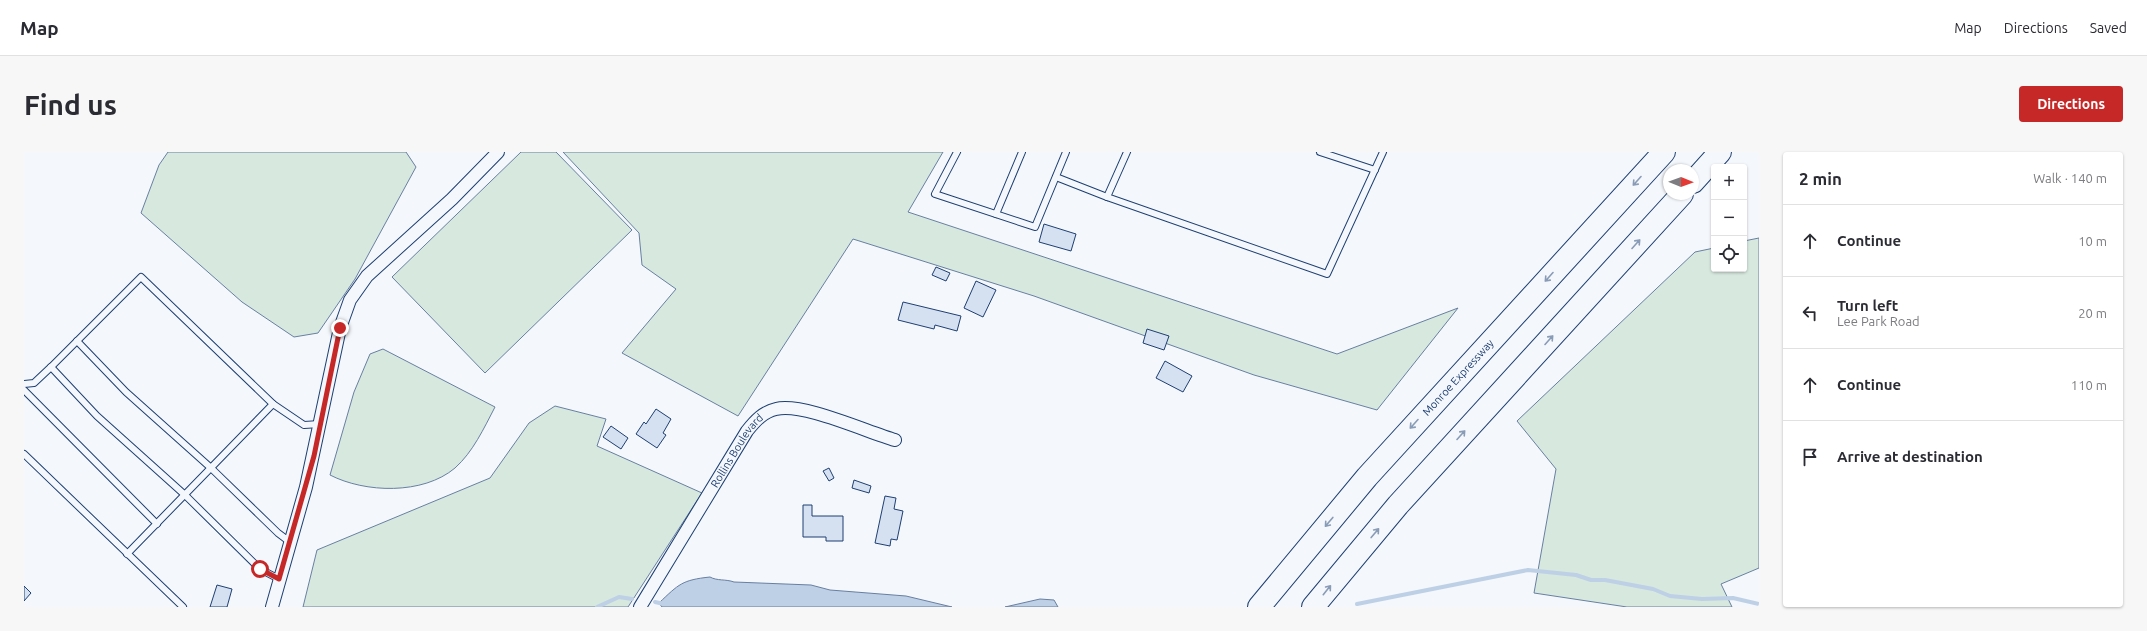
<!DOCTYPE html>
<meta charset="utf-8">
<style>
:root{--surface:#fff;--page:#f7f7f7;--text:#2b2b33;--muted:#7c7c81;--line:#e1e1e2;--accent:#c62828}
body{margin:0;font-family:Ubuntu,sans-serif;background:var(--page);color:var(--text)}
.controls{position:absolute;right:12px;top:12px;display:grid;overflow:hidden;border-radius:4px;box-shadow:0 1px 3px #0004}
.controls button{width:36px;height:36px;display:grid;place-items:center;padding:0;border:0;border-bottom:1px solid var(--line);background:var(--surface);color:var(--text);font:20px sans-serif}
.compass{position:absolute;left:1639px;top:12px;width:36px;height:36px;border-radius:50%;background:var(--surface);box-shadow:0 1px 3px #0004;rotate:91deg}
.stop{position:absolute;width:12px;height:12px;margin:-9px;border:3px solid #c62828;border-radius:50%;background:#fff}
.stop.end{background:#c62828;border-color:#fff;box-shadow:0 1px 4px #0008}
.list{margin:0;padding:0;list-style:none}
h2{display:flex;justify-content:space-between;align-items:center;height:52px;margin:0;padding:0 16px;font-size:17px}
h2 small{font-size:13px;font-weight:400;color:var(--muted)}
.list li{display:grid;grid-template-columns:26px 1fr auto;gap:12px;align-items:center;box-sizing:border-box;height:72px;padding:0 16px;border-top:1px solid var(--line)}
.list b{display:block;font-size:15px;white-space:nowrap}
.list p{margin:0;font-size:13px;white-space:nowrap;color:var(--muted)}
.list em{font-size:13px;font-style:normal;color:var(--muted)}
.icon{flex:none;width:22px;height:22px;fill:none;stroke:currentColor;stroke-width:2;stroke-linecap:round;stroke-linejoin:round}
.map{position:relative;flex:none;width:1735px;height:455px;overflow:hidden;border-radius:4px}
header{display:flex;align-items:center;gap:24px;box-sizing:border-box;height:56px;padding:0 20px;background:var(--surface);border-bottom:1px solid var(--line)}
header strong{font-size:19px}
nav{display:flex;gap:22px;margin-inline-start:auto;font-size:14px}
.intro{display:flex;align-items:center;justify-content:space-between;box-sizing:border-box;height:96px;padding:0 24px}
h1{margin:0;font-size:28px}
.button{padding:10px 18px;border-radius:4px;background:var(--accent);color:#fff;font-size:14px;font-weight:700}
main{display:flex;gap:24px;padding:0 24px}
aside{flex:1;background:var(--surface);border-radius:4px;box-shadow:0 1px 3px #0004}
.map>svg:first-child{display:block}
.green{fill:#d7e8df;stroke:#687fa3}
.water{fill:#bed0e5;stroke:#687fa3}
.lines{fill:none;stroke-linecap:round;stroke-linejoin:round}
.stream{stroke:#bed0e5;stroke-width:4}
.building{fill:#d5e0f0;stroke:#1d3f73}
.lane-casing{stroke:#1d3f73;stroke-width:8}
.street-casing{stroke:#1d3f73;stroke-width:14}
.highway-casing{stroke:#1d3f73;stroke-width:24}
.lane{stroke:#f4f7fb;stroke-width:6}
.street{stroke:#f4f7fb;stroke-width:12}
.highway{stroke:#f4f7fb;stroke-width:22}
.oneway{stroke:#889bb7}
.route{stroke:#c62828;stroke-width:5}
.labels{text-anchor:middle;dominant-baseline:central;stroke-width:3;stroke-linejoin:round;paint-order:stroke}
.street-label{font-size:11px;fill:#1d3f73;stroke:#f4f7fb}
</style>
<header>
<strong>Map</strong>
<nav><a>Map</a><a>Directions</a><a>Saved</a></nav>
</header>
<div class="intro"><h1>Find us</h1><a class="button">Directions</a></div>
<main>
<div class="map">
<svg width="1735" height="455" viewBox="0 0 1735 455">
<rect width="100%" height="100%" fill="#f4f7fb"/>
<!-- green -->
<g class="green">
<path d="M 144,0 L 382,0 L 392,15 L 331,127 L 294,181 L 270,185 L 218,150 L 117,61 L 135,13 Z"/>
<path d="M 497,0 L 532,0 L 608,78 L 461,221 L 368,125 Z"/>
<path d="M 539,0 L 919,0 L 884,60 L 1313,202 L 1434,156 L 1353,258 L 1230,223 L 1010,144 L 829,87 L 714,264 L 598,201 L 652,137 L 618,113 L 615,81 Z"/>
<path d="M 1735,86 L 1735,416 L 1697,432 L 1708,455 L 1603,455 L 1510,441 L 1532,317 L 1493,269 L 1671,100 L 1690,96 L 1690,117 L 1720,117 L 1720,89 Z"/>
<path d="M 359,197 L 471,255 C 460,276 449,300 431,316 C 399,343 341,341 306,323 L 330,240 L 346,202 Z"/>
<path d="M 531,254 L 582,267 L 573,294 L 678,341 L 604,455 L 279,455 L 293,398 L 466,326 L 505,271 Z"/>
</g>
<!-- water -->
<g class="water">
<path d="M 686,425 C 693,429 702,427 710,430 L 787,433 L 806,438 L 882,444 L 928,455 L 638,455 L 635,451 C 655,432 658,428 686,425 Z"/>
<path d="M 1016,447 L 1030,448 L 1034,455 L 981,455 Z"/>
</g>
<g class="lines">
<!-- stream -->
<g class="stream">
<path d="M 631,450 L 640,452"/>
<path d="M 1333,452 L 1504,418 L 1552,423 L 1567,428 L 1581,428 L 1629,437 L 1646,444 L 1678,447 L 1709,446 L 1735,452"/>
<path d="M 573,455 L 595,445 L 608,447"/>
</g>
</g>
<!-- building -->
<g class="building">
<path d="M 1020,72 L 1052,82 L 1047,99 L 1015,90 Z"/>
<path d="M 912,115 L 926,121 L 922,129 L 908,123 Z"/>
<path d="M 952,129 L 972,138 L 959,165 L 940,156 Z"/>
<path d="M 879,150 L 937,164 L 933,179 L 911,173 L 910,177 L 874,168 Z"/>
<path d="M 1123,177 L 1145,184 L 1140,198 L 1119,191 Z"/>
<path d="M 1141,209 L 1168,224 L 1159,240 L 1132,226 Z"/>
<path d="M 632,257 L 647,267 L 639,281 L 642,283 L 633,296 L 612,282 L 620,270 L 622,272 Z"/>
<path d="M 587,274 L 604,286 L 597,297 L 579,285 Z"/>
<path d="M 805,316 L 810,326 L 805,329 L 799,319 Z"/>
<path d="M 830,328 L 847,334 L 845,341 L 828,336 Z"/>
<path d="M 861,344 L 872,346 L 870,357 L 879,359 L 873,388 L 867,387 L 866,394 L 851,391 Z"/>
<path d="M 779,353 L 788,353 L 788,364 L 819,364 L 819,389 L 802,389 L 802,385 L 779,385 Z"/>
<path d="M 193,433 L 208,437 L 203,455 L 186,455 Z"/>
<path d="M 0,434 L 7,441 L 0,449 Z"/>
</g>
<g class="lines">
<defs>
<g id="lane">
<path d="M 933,0 L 911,42 L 1011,75 L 1042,0"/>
<path d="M 1103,0 L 1083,45 L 1303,122 L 1359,0"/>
<path d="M 1296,0 L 1351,18"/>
<path d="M 1032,25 L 1083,45"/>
<path d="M 972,62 L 998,0"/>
<path d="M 53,189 L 102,240 L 187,316 L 254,381 L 266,390"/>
<path d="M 27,215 L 73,264 L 161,343 L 236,417 L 255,427"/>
<path d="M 0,232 L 10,231 L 27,215 L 117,125 L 249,252 L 280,273 L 296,272"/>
<path d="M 0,238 L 133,372"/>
<path d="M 0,302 L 159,455"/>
<path d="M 103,402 L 249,252"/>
</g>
<g id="street">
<path d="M 248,455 L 282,335 L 316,176 L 326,148 L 343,124 L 428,47 L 474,0"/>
<path id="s1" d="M 616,455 L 723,279 C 731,269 739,260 752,257 C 778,250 843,280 871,288"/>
</g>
<g id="highway">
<path d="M 1669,30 L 1696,0"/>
<path id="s2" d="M 1235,455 L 1343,325 L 1640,0"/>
<path d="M 1289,455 L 1374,353 L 1658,42"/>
</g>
</defs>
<!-- lane casing -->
<use href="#lane" class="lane-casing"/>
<!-- street casing -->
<use href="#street" class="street-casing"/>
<!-- highway casing -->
<use href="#highway" class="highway-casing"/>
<!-- lane -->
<use href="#lane" class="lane"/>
<!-- street -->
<use href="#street" class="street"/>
<!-- highway -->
<use href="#highway" class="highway"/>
</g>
<!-- one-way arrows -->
<defs><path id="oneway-shaft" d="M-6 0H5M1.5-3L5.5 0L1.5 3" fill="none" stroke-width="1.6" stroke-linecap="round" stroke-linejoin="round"/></defs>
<g class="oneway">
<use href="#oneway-shaft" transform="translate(1613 29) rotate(132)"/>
<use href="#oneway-shaft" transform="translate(1612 92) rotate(-48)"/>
<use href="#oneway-shaft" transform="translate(1525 125) rotate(132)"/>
<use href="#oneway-shaft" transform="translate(1525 188) rotate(-48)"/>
<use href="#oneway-shaft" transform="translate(1390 272) rotate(132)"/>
<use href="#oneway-shaft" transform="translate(1437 283) rotate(-48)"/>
<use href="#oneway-shaft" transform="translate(1305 370) rotate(130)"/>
<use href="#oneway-shaft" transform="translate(1351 381) rotate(-50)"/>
<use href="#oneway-shaft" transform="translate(1303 438) rotate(-51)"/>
</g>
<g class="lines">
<!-- route -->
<path class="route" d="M 236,417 L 255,427 L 290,304 L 316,176"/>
</g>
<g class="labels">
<!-- street labels -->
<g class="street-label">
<text stroke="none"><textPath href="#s2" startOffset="304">Monroe Expressway</textPath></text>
<text stroke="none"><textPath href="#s1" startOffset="184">Rollins Boulevard</textPath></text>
</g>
</g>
</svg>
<div class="controls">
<button>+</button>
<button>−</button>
<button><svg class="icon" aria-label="locate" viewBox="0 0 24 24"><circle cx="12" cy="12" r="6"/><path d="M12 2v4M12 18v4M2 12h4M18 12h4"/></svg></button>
</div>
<svg class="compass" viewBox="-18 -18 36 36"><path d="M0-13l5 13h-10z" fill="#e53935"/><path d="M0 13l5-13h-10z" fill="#7c7c81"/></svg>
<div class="stop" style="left:236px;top:417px"></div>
<div class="stop end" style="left:316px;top:176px"></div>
</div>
<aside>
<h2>2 min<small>Walk · 140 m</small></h2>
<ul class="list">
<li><svg class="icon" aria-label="ahead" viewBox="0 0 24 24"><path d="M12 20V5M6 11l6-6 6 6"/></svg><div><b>Continue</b></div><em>10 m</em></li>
<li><svg class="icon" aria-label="left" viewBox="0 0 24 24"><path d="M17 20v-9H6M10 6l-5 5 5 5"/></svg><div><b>Turn left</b><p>Lee Park Road</p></div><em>20 m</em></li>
<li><svg class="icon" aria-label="ahead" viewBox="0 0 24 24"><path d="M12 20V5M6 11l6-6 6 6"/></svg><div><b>Continue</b></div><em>110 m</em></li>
<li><svg class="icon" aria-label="arrive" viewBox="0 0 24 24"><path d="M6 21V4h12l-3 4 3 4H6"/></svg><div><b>Arrive at destination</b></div></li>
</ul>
</aside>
</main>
